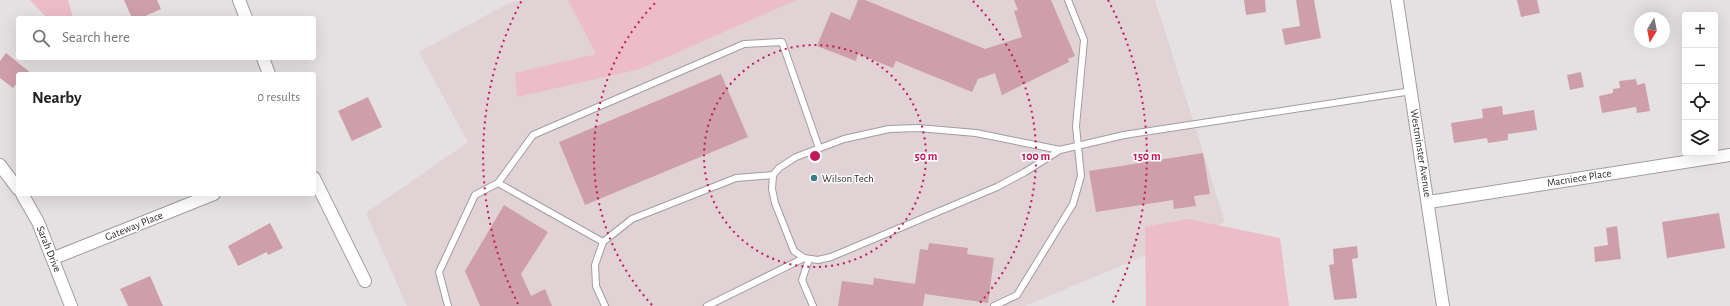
<!DOCTYPE html>
<meta charset="utf-8">
<style>
:root{--surface:#fff;--page:#f2f2f2;--text:#222;--muted:#767676;--line:#e0e0e0}
body{margin:0;font-family:"Alegreya Sans",sans-serif;background:var(--page);color:var(--text)}
.controls{position:absolute;right:12px;top:12px;display:grid;overflow:hidden;border-radius:4px;box-shadow:0 4px 16px #0002}
.controls button{width:36px;height:36px;display:grid;place-items:center;padding:0;border:0;border-bottom:1px solid var(--line);background:var(--surface);color:var(--text);font:20px sans-serif}
.compass{position:absolute;left:1634px;top:12px;width:36px;height:36px;border-radius:50%;background:var(--surface);box-shadow:0 4px 16px #0002;rotate:190deg}
.list{margin:0;padding:0;list-style:none}
h2{display:flex;justify-content:space-between;align-items:center;height:52px;margin:0;padding:0 16px;font-size:17px}
h2 small{font-size:13px;font-weight:400;color:var(--muted)}
.icon{flex:none;width:22px;height:22px;fill:none;stroke:currentColor;stroke-width:2;stroke-linecap:round;stroke-linejoin:round}
.map{position:relative;flex:none;width:1730px;height:306px;overflow:hidden}
.search{position:absolute;background:var(--surface);box-shadow:0 4px 16px #0002;left:16px;top:16px;width:300px;height:44px;display:flex;align-items:center;gap:10px;box-sizing:border-box;padding:0 14px;border-radius:4px;color:var(--muted);font-size:15px}
.panel{position:absolute;background:var(--surface);box-shadow:0 4px 16px #0002;left:16px;top:72px;width:300px;height:124px;border-radius:4px}
.map>svg:first-child{display:block}
.built{fill:#e0d2d5}
.green{fill:#ecbdc9}
.building{fill:#ce9fab}
.lines{fill:none;stroke-linecap:round;stroke-linejoin:round}
.service-casing{stroke:#a29d9e;stroke-width:8}
.minor-casing{stroke:#a29d9e;stroke-width:14}
.service{stroke:#fff;stroke-width:6}
.minor{stroke:#fff;stroke-width:12}
.ring{fill:none;stroke:#c2185b;stroke-width:2;stroke-dasharray:2 4}
.poi-dot{fill:#387b8c;stroke:#fff;stroke-width:1.5}
.labels{text-anchor:middle;dominant-baseline:central;stroke-width:3;stroke-linejoin:round;paint-order:stroke}
.street-label{font-size:11px;fill:#2e2c2c;stroke:#fff}
.poi-label{font-size:11px;fill:#2e2c2c;stroke:#fff;text-anchor:start}
.centre{fill:#c2185b;stroke:#fff;stroke-width:2}
.ring-label{font-size:12px;text-anchor:middle;font-weight:bold;fill:#c2185b;stroke:#fff;stroke-width:3;stroke-linejoin:round;paint-order:stroke}
</style>
<div class="map">
<svg width="1730" height="306" viewBox="0 0 1730 306">
<rect width="100%" height="100%" fill="#e5e0e1"/>
<!-- built -->
<path class="built" d="M 521,0 L 1155,0 L 1225,222 L 1025,306 L 407,306 L 366,213 L 468,142 L 419,52 L 509,3 Z"/>
<!-- green -->
<g class="green">
<path d="M 30,0 L 68,0 L 73,18 L 47,18 Z"/>
<path d="M 568,0 L 796,0 L 640,69 L 517,97 L 515,73 L 596,54 Z"/>
<path d="M 1188,219 L 1280,238 L 1289,306 L 1146,306 L 1145,227 Z"/>
</g>
<!-- building -->
<g class="building">
<path d="M 124,0 L 157,0 L 161,9 L 141,18 L 132,18 Z"/>
<path d="M 858,0 L 865,0 L 985,49 L 1022,37 L 1014,11 L 1018,10 L 1014,0 L 1051,0 L 1075,56 L 1068,59 L 1069,62 L 1002,95 L 995,73 L 978,79 L 972,92 L 896,61 L 893,68 L 858,54 L 856,61 L 817,46 L 831,12 L 850,20 Z"/>
<path d="M 1244,0 L 1265,0 L 1266,12 L 1246,15 Z"/>
<path d="M 1296,0 L 1314,0 L 1321,38 L 1285,45 L 1282,29 L 1300,26 Z"/>
<path d="M 1517,0 L 1537,0 L 1540,13 L 1521,17 Z"/>
<path d="M 6,53 L 32,74 L 18,74 L 18,82 L 13,88 L 0,78 L 0,61 Z"/>
<path d="M 1581,72 L 1584,87 L 1570,90 L 1567,75 Z"/>
<path d="M 721,74 L 748,137 L 585,205 L 559,142 Z"/>
<path d="M 1636,79 L 1637,85 L 1645,83 L 1650,111 L 1637,113 L 1636,107 L 1602,113 L 1599,96 L 1613,93 L 1613,89 L 1620,88 L 1619,81 Z"/>
<path d="M 368,97 L 382,127 L 352,141 L 338,111 Z"/>
<path d="M 1502,106 L 1503,115 L 1534,110 L 1537,130 L 1508,134 L 1508,140 L 1488,143 L 1487,138 L 1454,143 L 1451,123 L 1483,118 L 1482,109 Z"/>
<path d="M 1203,153 L 1210,194 L 1194,196 L 1196,206 L 1174,209 L 1173,200 L 1096,212 L 1089,171 Z"/>
<path d="M 504,205 L 548,232 L 521,274 L 531,296 L 545,289 L 552,306 L 480,306 L 465,271 Z"/>
<path d="M 1719,213 L 1725,248 L 1667,258 L 1662,222 Z"/>
<path d="M 270,223 L 283,248 L 268,255 L 267,252 L 238,266 L 228,246 Z"/>
<path d="M 1617,226 L 1621,259 L 1595,262 L 1594,247 L 1608,245 L 1606,228 Z"/>
<path d="M 929,243 L 968,248 L 967,254 L 994,258 L 988,303 L 925,294 L 923,306 L 838,306 L 842,281 L 873,285 L 874,278 L 915,284 L 920,249 L 928,250 Z"/>
<path d="M 1357,246 L 1358,258 L 1352,259 L 1357,298 L 1334,300 L 1329,265 L 1334,264 L 1333,249 Z"/>
<path d="M 150,276 L 163,306 L 128,306 L 120,289 Z"/>
</g>
<g class="lines">
<defs>
<g id="service">
<path d="M 1060,150 L 1025,172 L 997,187 L 831,257 L 818,260 L 804,258 L 794,251 L 775,203 L 772,189 L 773,175 L 779,168 L 796,157 L 844,139 L 889,129 L 918,128 L 976,133 L 1060,150 L 1124,135 L 1412,91"/>
<path d="M 498,183 L 533,135 L 744,44 L 782,42 L 819,148"/>
<path d="M 809,259 L 802,280 L 813,306"/>
<path d="M 448,306 L 439,272 L 475,195 L 498,183 L 603,242"/>
<path d="M 605,306 L 596,286 L 595,265 L 603,242 L 632,219 L 736,178 L 773,175"/>
<path d="M 707,306 L 804,258"/>
<path d="M 994,306 L 1017,295 L 1073,204 L 1081,176 L 1076,126 L 1084,40 L 1068,0"/>
</g>
<g id="minor">
<path d="M 239,0 L 246,18"/>
<path d="M 1397,0 L 1443,306"/>
<path d="M 263,58 L 269,74"/>
<path d="M 0,165 L 18,189"/>
<path d="M 314,178 L 365,281"/>
<path d="M 22,194 L 38,222 L 71,306"/>
<path d="M 1429,202 L 1730,155"/>
<path d="M 54,258 L 214,194"/>
</g>
</defs>
<!-- service casing -->
<use href="#service" class="service-casing"/>
<!-- minor casing -->
<use href="#minor" class="minor-casing"/>
<!-- service -->
<use href="#service" class="service"/>
<!-- minor -->
<use href="#minor" class="minor"/>
</g>
<!-- distance rings -->
<g class="ring">
<circle cx="815" cy="156" r="111"/>
<path d="M652 305A221 221 0 0 1 657 1M973 1A221 221 0 0 1 978 305"/>
<path d="M518 304A332 332 0 0 1 522 0M1108 0A332 332 0 0 1 1112 304"/>
</g>
<!-- markers -->
<circle class="poi-dot" cx="814" cy="178" r="4"/>
<g class="labels">
<!-- street labels -->
<g class="street-label">
<text transform="translate(1421 153) rotate(81)">Westminster Avenue</text>
<text transform="translate(1579 178) rotate(-9)">Macniece Place</text>
<text transform="translate(134 226) rotate(-22)">Gateway Place</text>
<text transform="translate(49 249) rotate(68)">Sarah Drive</text>
</g>
<!-- poi labels -->
<g class="poi-label">
<text x="822" y="178">Wilson Tech</text>
</g>
</g>
<circle cx="815" cy="156" r="6" class="centre"/>
<g class="ring-label">
<text x="926" y="160">50 m</text>
<text x="1036" y="160">100 m</text>
<text x="1147" y="160">150 m</text>
</g>
</svg>
<div class="controls">
<button>+</button>
<button>−</button>
<button><svg class="icon" aria-label="locate" viewBox="0 0 24 24"><circle cx="12" cy="12" r="6"/><path d="M12 2v4M12 18v4M2 12h4M18 12h4"/></svg></button>
<button><svg class="icon" aria-label="layers" viewBox="0 0 24 24"><path d="M12 4l9 5-9 5-9-5zM3 14l9 5 9-5"/></svg></button>
</div>
<svg class="compass" viewBox="-18 -18 36 36"><path d="M0-13l5 13h-10z" fill="#e53935"/><path d="M0 13l5-13h-10z" fill="#767676"/></svg>
<div class="search"><svg class="icon" aria-label="search" viewBox="0 0 24 24"><circle cx="10" cy="10" r="6"/><path d="M15 15l6 6"/></svg>Search here</div>
<section class="panel">
<h2>Nearby<small>0 results</small></h2>
<ul class="list">
</ul>
</section>
</div>
